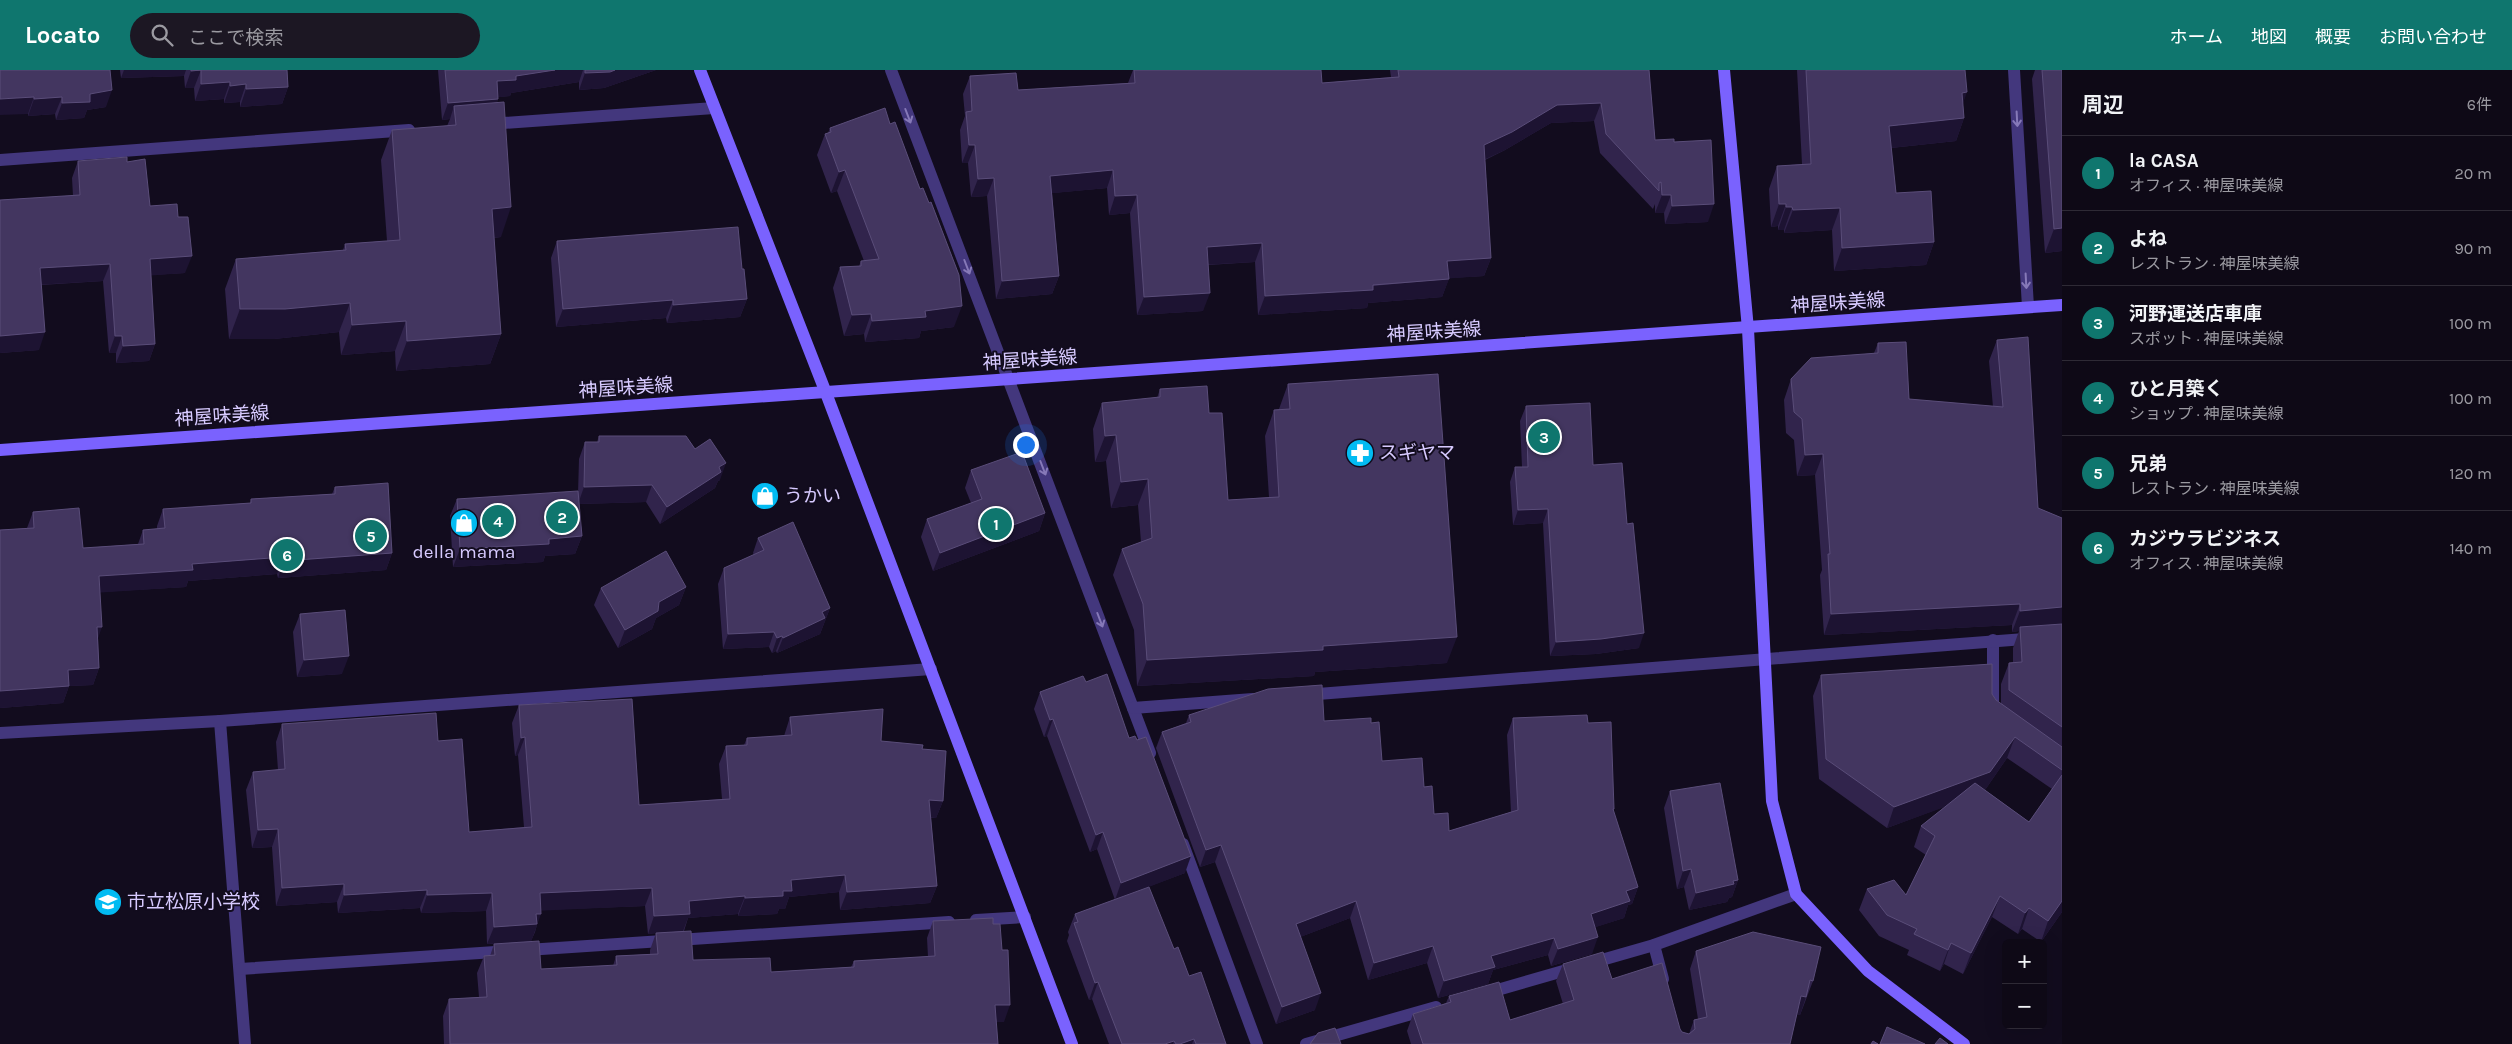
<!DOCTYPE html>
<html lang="ja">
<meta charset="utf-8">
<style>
:root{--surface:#0e0916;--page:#1c1723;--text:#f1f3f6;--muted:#9b9aa1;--line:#2e2a35;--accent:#0f766e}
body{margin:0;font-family:Karla,"Noto Sans JP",sans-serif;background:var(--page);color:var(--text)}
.controls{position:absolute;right:15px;bottom:15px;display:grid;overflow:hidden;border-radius:8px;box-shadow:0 5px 20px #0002}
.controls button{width:45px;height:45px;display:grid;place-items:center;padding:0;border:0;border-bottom:1px solid var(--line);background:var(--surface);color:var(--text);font:25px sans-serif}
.you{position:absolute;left:1025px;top:374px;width:18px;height:18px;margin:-12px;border:4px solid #fff;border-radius:50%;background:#1a73e8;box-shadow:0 0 0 8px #1a73e833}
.badge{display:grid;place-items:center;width:32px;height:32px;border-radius:50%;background:var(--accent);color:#fff;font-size:16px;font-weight:700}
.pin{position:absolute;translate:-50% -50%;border:2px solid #fff;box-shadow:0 1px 5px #0006}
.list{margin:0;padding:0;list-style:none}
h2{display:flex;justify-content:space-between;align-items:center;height:65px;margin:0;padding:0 20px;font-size:21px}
h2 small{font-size:16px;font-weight:400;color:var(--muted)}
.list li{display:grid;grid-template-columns:32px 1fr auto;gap:15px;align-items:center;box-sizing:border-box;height:75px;padding:0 20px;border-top:1px solid var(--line)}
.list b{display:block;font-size:19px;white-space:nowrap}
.list p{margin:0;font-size:16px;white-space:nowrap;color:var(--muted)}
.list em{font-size:16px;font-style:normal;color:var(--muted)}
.icon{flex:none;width:28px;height:28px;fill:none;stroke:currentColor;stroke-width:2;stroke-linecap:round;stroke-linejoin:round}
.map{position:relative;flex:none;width:2062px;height:974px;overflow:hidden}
header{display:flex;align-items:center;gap:30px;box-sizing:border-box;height:70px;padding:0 25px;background:var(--accent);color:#fff}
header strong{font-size:24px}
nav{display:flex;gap:28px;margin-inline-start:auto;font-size:18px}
.search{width:350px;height:45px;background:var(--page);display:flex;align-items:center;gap:12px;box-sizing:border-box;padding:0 18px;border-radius:28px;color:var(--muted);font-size:19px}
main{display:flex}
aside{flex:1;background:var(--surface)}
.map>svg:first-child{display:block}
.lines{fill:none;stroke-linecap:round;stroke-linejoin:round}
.street{stroke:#43377d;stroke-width:12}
.secondary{stroke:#7a62fe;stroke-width:12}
.wall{fill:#31244c;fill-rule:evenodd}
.shaded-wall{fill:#1d1332}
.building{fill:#433660;stroke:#5a4d79}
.oneway{stroke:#8679b8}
.labels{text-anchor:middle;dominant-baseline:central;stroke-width:4;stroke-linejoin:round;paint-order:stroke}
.street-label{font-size:19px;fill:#d7caff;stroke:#120c1e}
.poi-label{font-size:19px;fill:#d7caff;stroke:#120c1e;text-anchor:start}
</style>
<header>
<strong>Locato</strong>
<div class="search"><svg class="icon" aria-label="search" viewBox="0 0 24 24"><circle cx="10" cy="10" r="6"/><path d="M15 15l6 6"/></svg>ここで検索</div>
<nav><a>ホーム</a><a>地図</a><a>概要</a><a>お問い合わせ</a></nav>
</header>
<main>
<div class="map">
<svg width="2062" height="974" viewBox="0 0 2062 974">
<rect width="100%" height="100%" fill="#120c1e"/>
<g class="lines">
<!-- street -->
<g class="street">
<path d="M 891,0 L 1150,683"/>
<path d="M 2014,0 L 2028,237"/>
<path d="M 489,54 L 714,38"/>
<path d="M 0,90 L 409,60"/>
<path d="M 1993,570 L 1993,641"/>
<path d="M 1305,625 L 2062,566"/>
<path d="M 1133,638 L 1253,629"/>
<path d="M 220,651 L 245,974"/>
<path d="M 0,663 L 220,651 L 931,599"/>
<path d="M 1183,774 L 1257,974"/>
<path d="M 976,850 L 1025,847"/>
<path d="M 1654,875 L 1663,909"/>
<path d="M 240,899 L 949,852"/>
<path d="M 1487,923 L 1654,875 L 1796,824"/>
<path d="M 1306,974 L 1436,937"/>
</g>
<!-- secondary -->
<g class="secondary">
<path d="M 700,0 L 826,323 L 1072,974"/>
<path d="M 1724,0 L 1748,259 L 1772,731 L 1796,824 L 1868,901 L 1964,974"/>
<path d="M 0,380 L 2062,235"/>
</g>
</g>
<!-- wall -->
<g class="wall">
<path d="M 0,0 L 106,37 L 87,40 L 84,48 L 56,50 L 55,44 L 28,46 L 28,44 Z"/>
<path d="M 120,0 L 287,0 L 288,17 L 282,34 L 240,37 L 240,32 L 224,33 L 224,29 L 195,31 L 194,18 L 185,18 L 184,6 L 121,8 Z"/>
<path d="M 438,0 L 656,0 L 604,18 L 579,20 L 579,12 L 511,23 L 510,26 L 498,27 L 497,33 L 501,167 L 494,168 L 501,264 L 490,294 L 396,301 L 395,281 L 341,285 L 339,262 L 274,269 L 229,269 L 225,219 L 236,189 L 343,180 L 345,174 L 387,171 L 381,90 L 392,60 L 447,56 L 450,49 L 442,50 Z"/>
<path d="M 1133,0 L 1321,0 L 1322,13 L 1391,7 L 1390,0 L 1649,0 L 1655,70 L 1674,72 L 1708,152 L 1665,154 L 1664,143 L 1655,143 L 1655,134 L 1653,139 L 1600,83 L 1594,51 L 1551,53 L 1505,80 L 1485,90 L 1491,188 L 1484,206 L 1449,208 L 1442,227 L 1368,233 L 1367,238 L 1258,245 L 1255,192 L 1208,195 L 1203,241 L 1137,245 L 1130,143 L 1109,145 L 1107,118 L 1052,123 L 1059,206 L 1052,224 L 996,229 L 987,126 L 971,127 L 968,93 L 962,93 L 960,60 L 965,46 L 963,24 L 970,6 L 1018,20 L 1128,13 Z"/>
<path d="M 1797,0 L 1965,0 L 1963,35 L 1964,48 L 1956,71 L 1891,78 L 1896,123 L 1934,172 L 1926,195 L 1834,201 L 1832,160 L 1784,163 L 1784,160 L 1778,160 L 1778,156 L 1771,157 L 1769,119 L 1777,96 L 1802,94 Z"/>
<path d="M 2035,0 L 2062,0 L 2062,181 L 2045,183 L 2032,9 Z"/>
<path d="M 830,58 L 954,257 L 921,261 L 919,268 L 865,272 L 864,264 L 844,266 L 833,218 L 840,197 L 859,196 L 861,191 L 864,191 L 837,121 L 831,123 L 817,85 L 825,64 L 828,63 Z"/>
<path d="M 78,91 L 127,92 L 150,136 L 178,147 L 185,203 L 151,205 L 155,274 L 149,291 L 116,293 L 116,283 L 109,283 L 103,211 L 41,215 L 39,280 L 0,283 L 0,130 L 73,126 L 72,108 Z"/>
<path d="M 557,171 L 742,199 L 747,229 L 740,247 L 667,253 L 666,248 L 556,257 L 551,188 Z"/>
<path d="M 1997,270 L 2038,438 L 2062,448 L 2062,842 L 2041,872 L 2022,859 L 2018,864 L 1992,847 L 1963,904 L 1944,894 L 1940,901 L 1907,885 L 1909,880 L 1879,866 L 1859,840 L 1867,819 L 1906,825 L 1926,785 L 1914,777 L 1921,756 L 1946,736 L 1887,758 L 1819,709 L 1813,626 L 1821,605 L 1992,624 L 1996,630 L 2001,634 L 2001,614 L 2009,593 L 2013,592 L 2013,578 L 2019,561 L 2012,562 L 2012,555 L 1824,565 L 1820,505 L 1822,500 L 1815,405 L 1797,406 L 1794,370 L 1786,363 L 1784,330 L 1791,309 L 1874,283 L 1878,273 L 1909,329 L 1993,337 L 1989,291 ZM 2007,688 L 2052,719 L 2029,752 L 1985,720 Z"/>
<path d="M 1288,314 L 1447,593 L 1315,602 L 1314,606 L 1137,616 L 1134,560 L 1113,505 L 1122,479 L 1141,472 L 1138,435 L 1111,438 L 1106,391 L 1095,392 L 1093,359 L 1102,333 L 1157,328 L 1160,319 L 1209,343 L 1228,430 L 1269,427 L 1265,366 L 1274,340 L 1279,339 Z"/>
<path d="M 1526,336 L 1593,395 L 1627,454 L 1639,578 L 1596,584 L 1550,586 L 1543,453 L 1513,455 L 1510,412 L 1515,397 L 1522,397 L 1520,351 Z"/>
<path d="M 599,366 L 695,379 L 720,410 L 718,411 L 715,418 L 660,454 L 646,432 L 579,434 L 582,466 L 575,484 L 545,486 L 543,492 L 453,497 L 450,446 L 457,429 L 578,424 L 579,389 L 585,372 L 597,372 Z"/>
<path d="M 971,400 L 1045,443 L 1039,461 L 933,501 L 921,467 L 927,449 L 971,433 L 965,418 Z"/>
<path d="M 335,417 L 392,483 L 386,500 L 278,508 L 277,504 L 188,511 L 186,517 L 100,522 L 98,568 L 99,598 L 93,615 L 69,616 L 63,633 L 0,638 L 0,460 L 27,458 L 33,442 L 83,478 L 138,474 L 143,460 L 157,459 L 157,456 L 163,439 L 250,433 L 251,429 L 332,424 Z"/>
<path d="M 758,468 L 830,538 L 820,564 L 777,583 L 776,581 L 772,583 L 769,577 L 723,579 L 718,514 L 724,498 L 754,485 L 753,483 Z"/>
<path d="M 686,517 L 679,535 L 656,548 L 652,559 L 618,578 L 594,535 L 601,518 Z"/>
<path d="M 300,544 L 342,604 L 297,607 L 293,562 Z"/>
<path d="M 1086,612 L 1129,668 L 1185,803 L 1115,829 L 1174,879 L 1226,974 L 1109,974 L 1092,929 L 1089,930 L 1067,871 L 1069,865 L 1068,862 L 1075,844 L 1115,830 L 1097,779 L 1090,782 L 1047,666 L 1044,667 L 1034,639 L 1040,622 Z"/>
<path d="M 519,635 L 639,735 L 722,729 L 719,694 L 726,676 L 744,675 L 747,668 L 784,666 L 790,647 L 881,671 L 922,679 L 943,731 L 936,748 L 931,748 L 937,816 L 930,833 L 840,840 L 839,822 L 789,827 L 785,839 L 779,839 L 777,844 L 738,846 L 738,844 L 688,848 L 684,861 L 693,890 L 771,902 L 851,897 L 854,891 L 928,887 L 927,868 L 933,851 L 993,854 L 1004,952 L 996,952 L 998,974 L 444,974 L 443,946 L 449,929 L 479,927 L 477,903 L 484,886 L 490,886 L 494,874 L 487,874 L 486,841 L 421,843 L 420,838 L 338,843 L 337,832 L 276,836 L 272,777 L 252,778 L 246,720 L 253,702 L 278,700 L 276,672 L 282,654 L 438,671 L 469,762 L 524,757 L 518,685 L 515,686 L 512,653 ZM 645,836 L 648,864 L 656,863 L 650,880 L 650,884 L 616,886 L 613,896 L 541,899 L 531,871 L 535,862 L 541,840 Z"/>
<path d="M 1189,645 L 1371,653 L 1382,691 L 1424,717 L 1434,744 L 1449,761 L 1511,742 L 1507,665 L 1513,648 L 1588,653 L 1614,739 L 1613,742 L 1638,817 L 1632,834 L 1628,835 L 1624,848 L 1595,857 L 1592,884 L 1551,896 L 1548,885 L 1493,900 L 1488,914 L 1438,928 L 1427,893 L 1368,910 L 1350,848 L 1300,867 L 1315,940 L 1276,954 L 1215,792 L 1200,797 L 1156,678 L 1162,662 L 1186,653 Z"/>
<path d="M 1670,721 L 1738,810 L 1732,827 L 1729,828 L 1727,832 L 1689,840 L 1684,817 L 1677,819 L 1664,738 Z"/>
<path d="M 1696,881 L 1813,911 L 1800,945 L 1797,944 L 1790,974 L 1411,974 L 1407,961 L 1413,944 L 1446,933 L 1449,926 L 1510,950 L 1563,934 L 1556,911 L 1563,894 L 1612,909 L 1680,959 L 1682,962 L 1689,964 L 1694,950 L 1698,949 L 1690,899 Z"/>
</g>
<!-- shaded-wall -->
<g class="shaded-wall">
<path d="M 124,0 L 186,0 L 184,6 L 121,8 Z"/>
<path d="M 201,0 L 194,18 L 185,18 L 191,1 Z"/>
<path d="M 555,0 L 583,0 L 579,12 L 511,23 L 510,26 L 491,28 L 497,11 L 516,6 Z"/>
<path d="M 615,0 L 656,0 L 604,18 L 579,20 L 585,3 Z"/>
<path d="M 230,12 L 224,29 L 195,31 L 201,14 Z"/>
<path d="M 246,14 L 240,32 L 224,33 L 230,16 Z"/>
<path d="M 288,17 L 282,34 L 240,37 L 246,19 Z"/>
<path d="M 112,20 L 106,37 L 87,40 L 84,48 L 56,50 L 62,33 L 90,24 Z"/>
<path d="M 1967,22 L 1959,45 L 1962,23 Z"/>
<path d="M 34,27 L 28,44 L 0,45 L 0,29 Z"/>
<path d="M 62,27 L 55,44 L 28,46 L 34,29 Z"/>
<path d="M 498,29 L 492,46 L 454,36 L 450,49 L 442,50 L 448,33 Z"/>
<path d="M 1601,33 L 1594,51 L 1551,53 L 1505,80 L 1477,93 L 1484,75 L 1557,35 Z"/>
<path d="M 1964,48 L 1956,71 L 1881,79 L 1889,56 Z"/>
<path d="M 969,75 L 975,75 L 968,93 L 962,93 Z"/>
<path d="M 845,100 L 837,121 L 831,123 L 839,102 Z"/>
<path d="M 1113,100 L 1107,118 L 1044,124 L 1050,106 Z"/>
<path d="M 994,108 L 987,126 L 971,127 L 978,109 Z"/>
<path d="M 1137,125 L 1130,143 L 1109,145 L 1115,126 Z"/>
<path d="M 1662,125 L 1671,125 L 1664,143 L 1655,143 Z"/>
<path d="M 1714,134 L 1708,152 L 1665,154 L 1672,136 Z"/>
<path d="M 1779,134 L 1786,134 L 1778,156 L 1771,157 Z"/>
<path d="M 511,137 L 501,167 L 481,169 L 492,139 Z"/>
<path d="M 1786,137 L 1792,137 L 1784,160 L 1778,160 Z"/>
<path d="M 1840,138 L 1832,160 L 1784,163 L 1793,140 Z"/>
<path d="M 2062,158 L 2062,181 L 2045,183 L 2054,159 Z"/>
<path d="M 1934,172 L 1926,195 L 1834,201 L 1842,178 Z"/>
<path d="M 1262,173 L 1255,192 L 1200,195 L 1207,177 Z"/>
<path d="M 192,186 L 185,203 L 144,206 L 150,189 Z"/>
<path d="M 1491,188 L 1484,206 L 1441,209 L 1447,191 Z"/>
<path d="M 110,194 L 103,211 L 34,215 L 40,198 Z"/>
<path d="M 1059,206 L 1052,224 L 996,229 L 1002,211 Z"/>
<path d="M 1449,209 L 1442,227 L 1368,233 L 1367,238 L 1258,245 L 1265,226 Z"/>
<path d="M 1210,223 L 1203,241 L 1137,245 L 1144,227 Z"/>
<path d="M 747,229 L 740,247 L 667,253 L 673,235 Z"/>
<path d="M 673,230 L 666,248 L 556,257 L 563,239 Z"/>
<path d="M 350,233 L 339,262 L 274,269 L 229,269 L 240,239 Z"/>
<path d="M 962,236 L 954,257 L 921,261 L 919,268 L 865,272 L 872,251 L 925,241 Z"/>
<path d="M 871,244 L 864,264 L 844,266 L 852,245 Z"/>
<path d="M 406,251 L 395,281 L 341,285 L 352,255 Z"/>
<path d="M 45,262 L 39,280 L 0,283 L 0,266 Z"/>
<path d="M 501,264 L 490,294 L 396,301 L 407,271 Z"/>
<path d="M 115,266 L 122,266 L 116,283 L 109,283 Z"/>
<path d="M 155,274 L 149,291 L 116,293 L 123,276 Z"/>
<path d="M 1116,365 L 1106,391 L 1095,392 L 1105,366 Z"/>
<path d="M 1823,384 L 1815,405 L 1797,406 L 1805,385 Z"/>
<path d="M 726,393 L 720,410 L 718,411 L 715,418 L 660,454 L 667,437 L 719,397 Z"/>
<path d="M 1148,409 L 1138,435 L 1111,438 L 1121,412 Z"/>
<path d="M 652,415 L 646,432 L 578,434 L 584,417 Z"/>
<path d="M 1548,439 L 1543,453 L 1513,455 L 1518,440 Z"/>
<path d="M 1045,443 L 1039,461 L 933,501 L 940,483 Z"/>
<path d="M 582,466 L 575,484 L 545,486 L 543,492 L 453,497 L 460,479 L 549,469 Z"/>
<path d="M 392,483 L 386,500 L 278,508 L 284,491 Z"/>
<path d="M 284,487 L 277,504 L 188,511 L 186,517 L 93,523 L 99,506 L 192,494 Z"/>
<path d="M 686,517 L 679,535 L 656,548 L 652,559 L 618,578 L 625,560 L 659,532 Z"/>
<path d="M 2020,534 L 2012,555 L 1824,565 L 1831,544 Z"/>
<path d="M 2062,537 L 2062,556 L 2020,557 L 2019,561 L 2012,562 L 2020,541 Z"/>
<path d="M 830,538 L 820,564 L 777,583 L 783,568 L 822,542 Z"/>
<path d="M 97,557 L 102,557 L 96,574 Z"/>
<path d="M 774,562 L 769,577 L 723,579 L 728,564 Z"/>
<path d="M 1644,563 L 1639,578 L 1596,584 L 1550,586 L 1556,572 Z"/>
<path d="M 782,566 L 776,581 L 772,583 L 777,568 Z"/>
<path d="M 1457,567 L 1447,593 L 1315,602 L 1314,606 L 1137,616 L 1147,590 L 1323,576 Z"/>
<path d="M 349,586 L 342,604 L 297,607 L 304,590 Z"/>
<path d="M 99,598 L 93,615 L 69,616 L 63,633 L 0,638 L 0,621 L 68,600 Z"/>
<path d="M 1053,649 L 1047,666 L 1044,667 L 1050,650 Z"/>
<path d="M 525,667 L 518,685 L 515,686 L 521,668 Z"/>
<path d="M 2015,667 L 2007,688 L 1983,723 L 1887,758 L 1894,737 Z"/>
<path d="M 929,730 L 943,731 L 936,748 L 923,747 Z"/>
<path d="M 278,759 L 272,777 L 252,778 L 258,760 Z"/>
<path d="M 1103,762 L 1097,779 L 1090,782 L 1096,765 Z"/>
<path d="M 1221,775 L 1215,792 L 1200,797 L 1206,780 Z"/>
<path d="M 1191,786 L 1185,803 L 1115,830 L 1121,813 Z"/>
<path d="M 1691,799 L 1684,817 L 1677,819 L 1683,801 Z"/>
<path d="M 845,805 L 839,822 L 789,827 L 785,839 L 779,839 L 777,844 L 738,846 L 745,828 L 783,821 L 791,810 Z"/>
<path d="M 1738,810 L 1732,827 L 1729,828 L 1727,832 L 1689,840 L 1696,823 Z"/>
<path d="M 344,814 L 337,832 L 276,836 L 282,818 Z"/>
<path d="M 937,816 L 930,833 L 840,840 L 847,822 Z"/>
<path d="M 1638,817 L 1632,834 L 1628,835 L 1624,848 L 1584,861 L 1591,844 L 1626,821 Z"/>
<path d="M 652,818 L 645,836 L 533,841 L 540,823 Z"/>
<path d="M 427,820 L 420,838 L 338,843 L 344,825 Z"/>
<path d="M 492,823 L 486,841 L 421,843 L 427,825 Z"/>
<path d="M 745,826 L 738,844 L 688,848 L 683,861 L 648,864 L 654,846 L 689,831 Z"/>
<path d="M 2000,826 L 1992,847 L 1963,904 L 1971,883 Z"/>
<path d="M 1356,831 L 1350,848 L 1290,871 L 1296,854 Z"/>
<path d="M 2062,831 L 2062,842 L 2041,872 L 2048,851 Z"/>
<path d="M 2029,838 L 2022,859 L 2018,864 L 2025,843 Z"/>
<path d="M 536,844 L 541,844 L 531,872 L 487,874 L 494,857 Z"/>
<path d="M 1598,867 L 1592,884 L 1551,896 L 1558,879 Z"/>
<path d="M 1554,868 L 1548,885 L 1493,900 L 1488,914 L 1438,928 L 1444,911 L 1491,886 Z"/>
<path d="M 1951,873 L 1944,894 L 1940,901 L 1948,880 Z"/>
<path d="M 1433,876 L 1427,893 L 1368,910 L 1374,893 Z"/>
<path d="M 1098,912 L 1092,929 L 1089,930 L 1095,913 Z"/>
<path d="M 1321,923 L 1315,940 L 1276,954 L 1282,937 Z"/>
<path d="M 1801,926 L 1806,927 L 1800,945 L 1795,944 Z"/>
<path d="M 995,935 L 1010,935 L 1004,952 L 989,952 Z"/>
<path d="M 1194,969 L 1192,974 L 1180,974 Z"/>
<path d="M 1174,971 L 1173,974 L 1165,974 Z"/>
</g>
<!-- building -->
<g class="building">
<path d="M 0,0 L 110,0 L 112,20 L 90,24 L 90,32 L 62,33 L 62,27 L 34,29 L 34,27 L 0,29 Z"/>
<path d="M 191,0 L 287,0 L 288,17 L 246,19 L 246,14 L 230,16 L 230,12 L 201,14 L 201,0 L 191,1 Z"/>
<path d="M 445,0 L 555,0 L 516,6 L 516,10 L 497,11 L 498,29 L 448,33 Z"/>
<path d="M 585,0 L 615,0 L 610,2 L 585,3 Z"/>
<path d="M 1134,0 L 1321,0 L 1322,13 L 1399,7 L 1398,0 L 1649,0 L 1655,70 L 1674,69 L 1674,72 L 1711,70 L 1714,134 L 1672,136 L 1671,125 L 1662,125 L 1661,112 L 1659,113 L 1659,121 L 1606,64 L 1601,33 L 1557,35 L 1512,62 L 1484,75 L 1491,188 L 1447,191 L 1449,209 L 1373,215 L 1373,220 L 1265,226 L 1262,173 L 1207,177 L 1210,223 L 1144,227 L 1137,125 L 1115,126 L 1113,100 L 1050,106 L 1059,206 L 1002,211 L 994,108 L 978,109 L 975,75 L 969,75 L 966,42 L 972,41 L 970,6 L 1016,3 L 1018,20 L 1135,13 Z"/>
<path d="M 1806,0 L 1965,0 L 1967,22 L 1962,23 L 1964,48 L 1889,56 L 1896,123 L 1931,121 L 1934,172 L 1842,178 L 1840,138 L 1793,140 L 1792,137 L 1786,137 L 1786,134 L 1779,134 L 1777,96 L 1811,94 Z"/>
<path d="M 2042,0 L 2062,0 L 2062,158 L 2054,159 Z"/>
<path d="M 504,32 L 511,137 L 492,139 L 501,264 L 407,271 L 406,251 L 352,255 L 350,233 L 285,239 L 240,239 L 236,189 L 346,180 L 345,174 L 400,170 L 392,60 L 456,55 L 454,36 Z"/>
<path d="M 885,38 L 890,54 L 895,52 L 920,119 L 923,118 L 929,133 L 931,132 L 959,205 L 962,236 L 925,241 L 926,247 L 872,251 L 871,244 L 852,245 L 840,197 L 861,196 L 861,191 L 879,189 L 845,100 L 839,102 L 825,64 L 831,62 L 830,58 Z"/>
<path d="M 127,87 L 127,92 L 145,89 L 150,136 L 177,134 L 178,147 L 188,147 L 192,186 L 150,189 L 155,274 L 123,276 L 122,266 L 115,266 L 110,194 L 40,198 L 45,262 L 0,266 L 0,130 L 80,125 L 78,91 Z"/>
<path d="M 738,157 L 742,199 L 744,199 L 747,229 L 673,235 L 673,230 L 563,239 L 557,171 Z"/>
<path d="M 2028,267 L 2038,438 L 2062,448 L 2062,537 L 2020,541 L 2020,534 L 1831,544 L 1828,484 L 1830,484 L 1823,384 L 1805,385 L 1802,349 L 1794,342 L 1791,309 L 1811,288 L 1878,283 L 1878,273 L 1906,272 L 1909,329 L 2003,337 L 1997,270 Z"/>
<path d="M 1438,304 L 1457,567 L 1323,576 L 1323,580 L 1147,590 L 1143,534 L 1122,479 L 1152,468 L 1148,409 L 1121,412 L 1116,365 L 1105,366 L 1102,333 L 1160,327 L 1160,319 L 1207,316 L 1209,343 L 1222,343 L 1228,430 L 1279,427 L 1274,340 L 1290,339 L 1288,314 Z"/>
<path d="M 1590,333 L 1593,395 L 1622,393 L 1627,454 L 1633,453 L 1644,563 L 1601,569 L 1556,572 L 1548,439 L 1518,440 L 1515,397 L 1528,397 L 1526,336 Z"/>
<path d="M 599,366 L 686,366 L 695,379 L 710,369 L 726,393 L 719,397 L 721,402 L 667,437 L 652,415 L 584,417 L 585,372 L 599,372 Z"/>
<path d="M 1022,382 L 1045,443 L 940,483 L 927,449 L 982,429 L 971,400 Z"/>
<path d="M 388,413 L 392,483 L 284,491 L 284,487 L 192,494 L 193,500 L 99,506 L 102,557 L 97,557 L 99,598 L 68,600 L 69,616 L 0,621 L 0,460 L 34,458 L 33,442 L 79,438 L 83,478 L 144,474 L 143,460 L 165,458 L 163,439 L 251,433 L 251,429 L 335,424 L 335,417 Z"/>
<path d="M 578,421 L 582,466 L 549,469 L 549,474 L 460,479 L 457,429 Z"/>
<path d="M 793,452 L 830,538 L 822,542 L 825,548 L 783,568 L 782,566 L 777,568 L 774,562 L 728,564 L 724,498 L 764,480 L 758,468 Z"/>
<path d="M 666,481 L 686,517 L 659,532 L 658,541 L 625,560 L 601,518 Z"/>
<path d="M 345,540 L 349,586 L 304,590 L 300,544 Z"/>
<path d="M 2062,554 L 2062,657 L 2009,620 L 2009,593 L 2022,592 L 2020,557 Z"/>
<path d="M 1992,594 L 1992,624 L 1996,630 L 2062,677 L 2062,700 L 2015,667 L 1990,702 L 1894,737 L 1826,689 L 1821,605 Z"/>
<path d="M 1107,604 L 1129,668 L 1135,666 L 1137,670 L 1146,667 L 1191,786 L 1121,813 L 1103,762 L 1096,765 L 1053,649 L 1050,650 L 1040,622 L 1083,606 L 1086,612 Z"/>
<path d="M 1322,615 L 1324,651 L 1371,648 L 1371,653 L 1379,652 L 1382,691 L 1422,688 L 1424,717 L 1432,716 L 1434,744 L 1448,743 L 1449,761 L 1518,740 L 1513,648 L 1587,645 L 1588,653 L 1611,652 L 1614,739 L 1613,739 L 1638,817 L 1626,821 L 1630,831 L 1591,844 L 1598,867 L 1558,879 L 1554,868 L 1491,886 L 1495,897 L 1444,911 L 1433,876 L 1374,893 L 1356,831 L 1296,854 L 1321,923 L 1282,937 L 1221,775 L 1206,780 L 1162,662 L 1191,652 L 1189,645 L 1268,619 Z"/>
<path d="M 632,629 L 639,735 L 730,729 L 726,676 L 747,675 L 747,668 L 792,665 L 790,647 L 883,639 L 881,671 L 923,675 L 922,679 L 946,681 L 943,731 L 929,730 L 937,816 L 847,822 L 845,805 L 791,810 L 792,821 L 783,821 L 783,826 L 745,828 L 745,826 L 689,831 L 690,844 L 654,846 L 652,818 L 540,823 L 541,844 L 536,844 L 537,854 L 494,857 L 492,823 L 427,825 L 427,820 L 344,825 L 344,814 L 282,818 L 278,759 L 258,760 L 253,702 L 285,699 L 282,654 L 436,643 L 438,671 L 462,669 L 469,762 L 532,757 L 525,667 L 521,668 L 519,635 Z"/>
<path d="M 2062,705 L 2062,831 L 2048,851 L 2029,838 L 2025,843 L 2000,826 L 1971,883 L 1951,873 L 1948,880 L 1914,864 L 1917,859 L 1887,845 L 1867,819 L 1894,810 L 1906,825 L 1935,766 L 1921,756 L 1975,713 L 2029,752 Z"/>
<path d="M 1720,713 L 1738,810 L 1733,811 L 1734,814 L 1696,823 L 1691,799 L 1683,801 L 1670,721 Z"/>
<path d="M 1149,817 L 1174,879 L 1178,877 L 1189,906 L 1201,902 L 1226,974 L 1196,974 L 1194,969 L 1180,974 L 1176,974 L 1174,971 L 1165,974 L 1122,974 L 1098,912 L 1095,913 L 1074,853 L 1078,852 L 1075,844 Z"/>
<path d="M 993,848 L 993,854 L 1000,854 L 1002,880 L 1008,880 L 1010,935 L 995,935 L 998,974 L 450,974 L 449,929 L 487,927 L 484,886 L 495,885 L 494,874 L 539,871 L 541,899 L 617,895 L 616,886 L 658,884 L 656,863 L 691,861 L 693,890 L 770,888 L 771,902 L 854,897 L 854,891 L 935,886 L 933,851 Z"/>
<path d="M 1753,862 L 1821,877 L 1813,911 L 1810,910 L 1806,927 L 1801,926 L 1790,974 L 1423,974 L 1413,944 L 1451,932 L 1449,926 L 1499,912 L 1510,950 L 1574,930 L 1563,894 L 1603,882 L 1612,909 L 1662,893 L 1680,959 L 1682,962 L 1689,964 L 1695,959 L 1694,950 L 1707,947 L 1696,881 Z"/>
<path d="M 1887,957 L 1925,974 L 1880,974 Z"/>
<path d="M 1335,958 L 1341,974 L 1310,974 L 1318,963 Z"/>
<path d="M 1940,968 L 1948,974 L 1935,974 Z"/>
<path d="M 1873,971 L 1878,974 L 1871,974 Z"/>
</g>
<!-- one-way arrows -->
<defs><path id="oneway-shaft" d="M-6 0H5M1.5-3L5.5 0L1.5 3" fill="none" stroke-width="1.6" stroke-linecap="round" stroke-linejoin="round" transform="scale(1.25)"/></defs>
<g class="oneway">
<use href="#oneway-shaft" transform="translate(908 46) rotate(69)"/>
<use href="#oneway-shaft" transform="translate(2017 49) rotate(87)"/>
<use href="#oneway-shaft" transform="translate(967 197) rotate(69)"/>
<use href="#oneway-shaft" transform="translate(2026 211) rotate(87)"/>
<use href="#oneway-shaft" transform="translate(1043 398) rotate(69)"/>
<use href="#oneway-shaft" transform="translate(1100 550) rotate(69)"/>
</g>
<!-- icons -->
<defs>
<symbol id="pharmacy-disc" viewBox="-11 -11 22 22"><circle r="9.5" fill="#02bbf2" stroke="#120c1e"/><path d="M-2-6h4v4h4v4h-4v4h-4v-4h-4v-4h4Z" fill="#fff"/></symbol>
<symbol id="shop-disc" viewBox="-11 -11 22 22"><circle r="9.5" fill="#02bbf2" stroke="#120c1e"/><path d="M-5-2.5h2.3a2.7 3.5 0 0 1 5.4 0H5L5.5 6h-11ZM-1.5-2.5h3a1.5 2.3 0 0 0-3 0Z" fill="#fff"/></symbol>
<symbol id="school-disc" viewBox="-11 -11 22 22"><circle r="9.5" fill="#02bbf2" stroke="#120c1e"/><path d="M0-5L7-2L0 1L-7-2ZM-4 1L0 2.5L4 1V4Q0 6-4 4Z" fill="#fff"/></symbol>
</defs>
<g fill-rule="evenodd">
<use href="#pharmacy-disc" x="1344" y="367" width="32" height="32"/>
<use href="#shop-disc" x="749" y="410" width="32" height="32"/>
<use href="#shop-disc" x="448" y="437" width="32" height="32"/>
<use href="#school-disc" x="92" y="816" width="32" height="32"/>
</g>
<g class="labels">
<!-- street labels -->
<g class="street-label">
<text transform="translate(1838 233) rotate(-4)">神屋味美線</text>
<text transform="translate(1434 262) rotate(-4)">神屋味美線</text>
<text transform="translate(1030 290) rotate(-4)">神屋味美線</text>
<text transform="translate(626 318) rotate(-4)">神屋味美線</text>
<text transform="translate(222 346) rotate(-4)">神屋味美線</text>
</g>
<!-- poi labels -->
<g class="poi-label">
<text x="1379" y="383">スギヤマ</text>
<text x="784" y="426">うかい</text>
<text x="464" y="482" text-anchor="middle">della mama</text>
<text x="127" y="832">市立松原小学校</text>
</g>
</g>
</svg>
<div class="controls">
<button>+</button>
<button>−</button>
</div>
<div class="you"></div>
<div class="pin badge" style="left:996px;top:454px">1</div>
<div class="pin badge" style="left:562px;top:447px">2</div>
<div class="pin badge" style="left:1544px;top:367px">3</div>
<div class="pin badge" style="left:498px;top:451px">4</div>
<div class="pin badge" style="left:371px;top:466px">5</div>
<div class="pin badge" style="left:287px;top:485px">6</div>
</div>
<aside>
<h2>周辺<small>6件</small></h2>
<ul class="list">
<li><span class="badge">1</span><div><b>la CASA</b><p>オフィス · 神屋味美線</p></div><em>20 m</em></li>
<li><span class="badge">2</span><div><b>よね</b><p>レストラン · 神屋味美線</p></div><em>90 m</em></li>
<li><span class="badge">3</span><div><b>河野運送店車庫</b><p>スポット · 神屋味美線</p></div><em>100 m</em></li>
<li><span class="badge">4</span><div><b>ひと月築く</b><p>ショップ · 神屋味美線</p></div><em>100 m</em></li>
<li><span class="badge">5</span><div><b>兄弟</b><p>レストラン · 神屋味美線</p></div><em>120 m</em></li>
<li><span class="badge">6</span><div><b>カジウラビジネス</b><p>オフィス · 神屋味美線</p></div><em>140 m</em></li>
</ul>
</aside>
</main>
